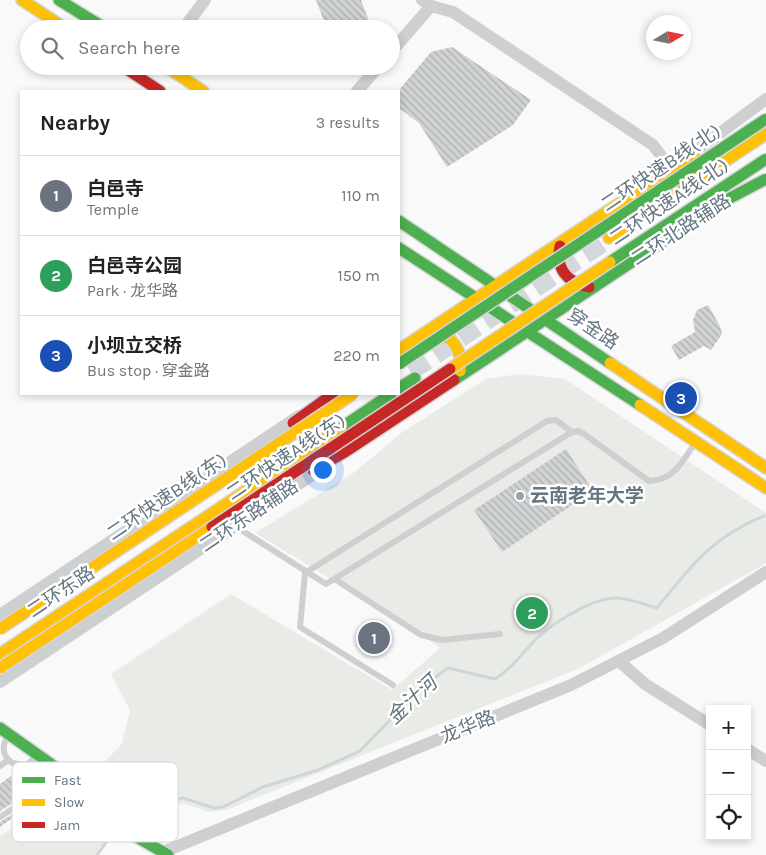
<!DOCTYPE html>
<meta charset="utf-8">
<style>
:root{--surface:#fff;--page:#f2f2f2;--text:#222;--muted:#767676;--line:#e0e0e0;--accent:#585c60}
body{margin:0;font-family:Karla,"Noto Sans SC",sans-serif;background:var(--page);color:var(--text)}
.controls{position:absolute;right:15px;bottom:15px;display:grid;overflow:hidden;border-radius:0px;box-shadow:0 2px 8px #0003}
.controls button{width:45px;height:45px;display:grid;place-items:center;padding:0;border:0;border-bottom:1px solid var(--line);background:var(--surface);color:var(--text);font:25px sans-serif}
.compass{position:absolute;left:646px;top:15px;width:45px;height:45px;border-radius:50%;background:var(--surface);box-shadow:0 2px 8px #0003;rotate:80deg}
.you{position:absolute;left:322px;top:469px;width:18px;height:18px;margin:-12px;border:4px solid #fff;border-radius:50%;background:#1a73e8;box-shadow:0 0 0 8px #1a73e833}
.badge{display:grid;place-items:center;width:32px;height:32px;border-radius:50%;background:var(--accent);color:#fff;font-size:16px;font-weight:700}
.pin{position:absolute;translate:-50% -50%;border:2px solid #fff;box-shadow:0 1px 5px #0006}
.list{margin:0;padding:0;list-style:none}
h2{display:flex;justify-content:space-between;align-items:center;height:65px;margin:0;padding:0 20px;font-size:21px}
h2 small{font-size:16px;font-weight:400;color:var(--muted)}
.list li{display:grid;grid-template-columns:32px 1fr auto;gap:15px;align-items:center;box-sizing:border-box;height:80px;padding:0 20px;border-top:1px solid var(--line)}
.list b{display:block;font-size:19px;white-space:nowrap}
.list p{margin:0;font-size:16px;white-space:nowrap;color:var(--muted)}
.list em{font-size:16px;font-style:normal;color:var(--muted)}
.icon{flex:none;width:28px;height:28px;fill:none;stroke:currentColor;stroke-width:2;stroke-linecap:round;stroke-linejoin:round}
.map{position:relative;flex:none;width:766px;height:855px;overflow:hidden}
.search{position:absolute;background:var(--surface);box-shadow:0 2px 8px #0003;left:20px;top:20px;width:380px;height:55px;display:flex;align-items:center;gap:12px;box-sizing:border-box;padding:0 18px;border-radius:28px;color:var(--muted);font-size:19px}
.panel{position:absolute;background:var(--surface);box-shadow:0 2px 8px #0003;left:20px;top:90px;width:380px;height:305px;border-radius:0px}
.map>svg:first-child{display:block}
.park{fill:#e8ebe6}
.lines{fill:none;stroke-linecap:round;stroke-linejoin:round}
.stream{stroke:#ced6d9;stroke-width:3}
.building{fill:url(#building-back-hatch)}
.primary-tunnel{stroke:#d4d8dc;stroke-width:20;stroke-dasharray:20 10;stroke-linecap:butt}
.fast-casing{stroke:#d5d6d7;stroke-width:14}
.slow-casing{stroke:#d5d6d7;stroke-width:14}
.jam-casing{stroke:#d5d6d7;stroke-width:14}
.lane{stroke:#cecfd0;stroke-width:6}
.street{stroke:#cecfd0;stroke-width:12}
.fast{stroke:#4caf50;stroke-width:11}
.slow{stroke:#ffc107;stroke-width:11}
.jam{stroke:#c62828;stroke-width:11}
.fast-bridge-casing{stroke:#d5d6d6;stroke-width:14;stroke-linecap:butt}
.slow-bridge-casing{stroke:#d5d6d6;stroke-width:14;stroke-linecap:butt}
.jam-bridge-casing{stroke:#d5d6d6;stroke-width:14;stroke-linecap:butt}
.fast-bridge{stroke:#4caf50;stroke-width:11}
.slow-bridge{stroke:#ffc107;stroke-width:11}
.jam-bridge{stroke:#c62828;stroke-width:11}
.poi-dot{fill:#99a4ac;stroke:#fff;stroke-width:2}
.labels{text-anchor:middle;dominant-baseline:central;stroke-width:5;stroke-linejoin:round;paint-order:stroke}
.street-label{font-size:19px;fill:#657683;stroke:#fff}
.poi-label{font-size:19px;font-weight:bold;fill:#657683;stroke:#fff;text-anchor:start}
.water-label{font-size:20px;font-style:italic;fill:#60757c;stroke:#fff}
.key{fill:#fff;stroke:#d1d6da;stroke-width:1}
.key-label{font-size:14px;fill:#657683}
</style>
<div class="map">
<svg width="766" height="855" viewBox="0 0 766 855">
<defs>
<pattern id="building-back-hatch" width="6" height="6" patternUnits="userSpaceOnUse" patternTransform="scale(1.25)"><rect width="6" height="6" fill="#d0d2d3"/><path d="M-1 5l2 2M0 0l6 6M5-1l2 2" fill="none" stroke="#acafb1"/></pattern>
</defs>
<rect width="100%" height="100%" fill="#f9f9f9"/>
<!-- park -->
<path class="park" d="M 519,374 L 565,379 L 766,513 L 766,563 L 580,668 L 226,810 L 209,812 L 184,804 L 138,813 L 130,817 L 94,855 L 0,855 L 0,836 L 67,789 L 75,792 L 122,744 L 130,710 L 111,674 L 231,594 L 392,690 L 440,648 L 416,631 L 255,533 L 355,472 L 401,433 L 486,379 Z"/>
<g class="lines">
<!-- stream -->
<g class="stream">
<path d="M 122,821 L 132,811 L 142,806 L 183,798 L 214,808 L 223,807 L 263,787 L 318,770 L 360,751 L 423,686 L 448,668 L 495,679 C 512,668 522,654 536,639 C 553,623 592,598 616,598 C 629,598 645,605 657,608 C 692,565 711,538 764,516"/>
<path d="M 97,855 L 115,830"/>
</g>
</g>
<!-- building -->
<g class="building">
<path d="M 316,0 L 361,0 L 369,21 L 348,29 L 327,29 Z"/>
<path d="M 452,47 L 531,100 L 513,125 L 447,167 L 419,123 L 399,108 L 399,90 L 431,52 Z"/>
<path d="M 708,305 L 720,326 L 722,334 L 711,350 L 704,346 L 679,360 L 671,346 L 695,332 L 693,320 L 697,310 Z"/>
<path d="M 566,449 L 593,491 L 502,552 L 474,510 Z"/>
<path d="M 11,776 L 20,789 L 22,797 L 0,811 L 0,784 Z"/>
<path d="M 30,803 L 32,804 L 0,827 L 0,822 Z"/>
</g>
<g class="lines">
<!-- primary-tunnel -->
<path class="primary-tunnel" d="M 410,371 L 609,238"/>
<defs>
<g id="fast">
<path d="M 59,0 L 106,29"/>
<path d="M 399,221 L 610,363"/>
<path d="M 399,248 L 640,405"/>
<path d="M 454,380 L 701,216 L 721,200"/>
<path d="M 399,388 L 415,378"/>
<path d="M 339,429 L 391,394"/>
<path d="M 0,728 L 72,779 L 91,796 L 114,824 L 168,855"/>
</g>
<g id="slow">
<path d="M 22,0 L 66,29"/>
<path d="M 165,66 L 203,91"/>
<path d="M 609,238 L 766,134"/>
<path d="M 432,332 C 453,335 463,350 460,371"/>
<path d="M 399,350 L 671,169 L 694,156"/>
<path d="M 610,363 L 766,468"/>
<path d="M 640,405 L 766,488"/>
<path d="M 0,654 L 339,429"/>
</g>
<g id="jam">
<path d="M 122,66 L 160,91"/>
<path d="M 560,246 C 555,268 567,283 589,287"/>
<path d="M 293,423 L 333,394"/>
<path d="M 313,470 L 345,452 L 454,380"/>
</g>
</defs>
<!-- fast casing -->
<use href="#fast" class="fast-casing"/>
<!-- slow casing -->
<use href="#slow" class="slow-casing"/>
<!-- jam casing -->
<use href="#jam" class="jam-casing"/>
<!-- lane -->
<g class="lane">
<path d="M 235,526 L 326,584 L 572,432 L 578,431 L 584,434 L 649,481 C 673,481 683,461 695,443"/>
<path d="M 336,580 L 421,635 L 442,640 L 500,634"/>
<path d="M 393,685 L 300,627 L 305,573 L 547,421 L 556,420 L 572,432"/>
<path d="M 9,735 C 1,745 2,755 12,763 L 27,765 L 37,755"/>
<path d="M 0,766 L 8,760"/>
<path d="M 0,817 L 27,799 L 22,766"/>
</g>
<!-- street -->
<g class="street">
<path d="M 422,0 L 431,6 L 453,12 L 653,145 L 671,169 L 766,99"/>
<path d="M 183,29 L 205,0"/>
<path d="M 391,52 L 431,6"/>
<path d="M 357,91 L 379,66"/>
<path d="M 0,615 L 299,416"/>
<path d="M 619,661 L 645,684 L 710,725"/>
<path d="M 0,682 L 323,468"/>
<path d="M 747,749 L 766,761"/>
<path d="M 163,852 L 571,685 L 663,638 L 766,572"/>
</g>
<!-- fast -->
<use href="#fast" class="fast"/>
<!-- slow -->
<use href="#slow" class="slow"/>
<!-- jam -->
<use href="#jam" class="jam"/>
<defs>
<g id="fast-bridge">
<path d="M 730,198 L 766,179"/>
<path d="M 610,262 L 766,159"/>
<path d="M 399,364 L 766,119"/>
</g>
<g id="slow-bridge">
<path d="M 450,369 L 610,262"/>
<path d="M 0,629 L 353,394"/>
<path d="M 0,668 L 212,527"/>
</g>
<path id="jam-bridge" d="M 212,527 L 450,369"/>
</defs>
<!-- fast-bridge casing -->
<use href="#fast-bridge" class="fast-bridge-casing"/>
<!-- slow-bridge casing -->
<use href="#slow-bridge" class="slow-bridge-casing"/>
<!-- jam-bridge casing -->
<use href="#jam-bridge" class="jam-bridge-casing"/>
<!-- fast-bridge -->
<use href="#fast-bridge" class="fast-bridge"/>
<!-- slow-bridge -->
<use href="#slow-bridge" class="slow-bridge"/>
<!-- jam-bridge -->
<use href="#jam-bridge" class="jam-bridge"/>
</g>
<!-- markers -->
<circle class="poi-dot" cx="520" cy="496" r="5"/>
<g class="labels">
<!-- street labels -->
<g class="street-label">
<text transform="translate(661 168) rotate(-34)">二环快速B线(北)</text>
<text transform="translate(669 202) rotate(-34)">二环快速A线(北)</text>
<text transform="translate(681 230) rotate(-33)">二环北路辅路</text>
<text transform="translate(593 329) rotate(34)">穿金路</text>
<text transform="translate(286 457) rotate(-34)">二环快速A线(东)</text>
<text transform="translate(167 497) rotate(-34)">二环快速B线(东)</text>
<text transform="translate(249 516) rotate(-34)">二环东路辅路</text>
<text transform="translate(61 592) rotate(-34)">二环东路</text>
<text transform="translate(468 727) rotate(-22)">龙华路</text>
</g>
<!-- poi labels -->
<g class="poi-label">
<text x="530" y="496">云南老年大学</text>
</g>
<!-- water labels -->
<g class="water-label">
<text transform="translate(412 700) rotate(-43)">金汁河</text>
</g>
</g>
<!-- legend -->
<rect x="12" y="762" width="166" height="80" rx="8" class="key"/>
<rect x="22" y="777" width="23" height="6" fill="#4caf50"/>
<rect x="22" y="799" width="23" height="7" fill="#ffc107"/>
<rect x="22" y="822" width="23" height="6" fill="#c62828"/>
<g class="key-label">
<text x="54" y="785">Fast</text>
<text x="54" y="807">Slow</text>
<text x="54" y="830">Jam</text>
</g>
</svg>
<div class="controls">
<button>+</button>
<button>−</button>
<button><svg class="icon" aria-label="locate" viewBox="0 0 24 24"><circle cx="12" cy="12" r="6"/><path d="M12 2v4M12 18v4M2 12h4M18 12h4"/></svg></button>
</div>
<svg class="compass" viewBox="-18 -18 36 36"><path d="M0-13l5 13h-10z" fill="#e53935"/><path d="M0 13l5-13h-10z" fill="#767676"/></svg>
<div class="you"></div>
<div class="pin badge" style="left:374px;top:638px;background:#6b7280">1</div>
<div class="pin badge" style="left:532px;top:613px;background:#2e9e5b">2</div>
<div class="pin badge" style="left:681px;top:398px;background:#1a4fb4">3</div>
<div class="search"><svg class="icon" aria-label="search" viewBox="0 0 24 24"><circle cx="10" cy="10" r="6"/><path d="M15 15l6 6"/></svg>Search here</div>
<section class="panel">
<h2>Nearby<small>3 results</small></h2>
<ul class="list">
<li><span class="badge" style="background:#6b7280">1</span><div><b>白邑寺</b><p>Temple</p></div><em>110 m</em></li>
<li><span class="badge" style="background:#2e9e5b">2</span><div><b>白邑寺公园</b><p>Park · 龙华路</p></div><em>150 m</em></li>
<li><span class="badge" style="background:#1a4fb4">3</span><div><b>小坝立交桥</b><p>Bus stop · 穿金路</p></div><em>220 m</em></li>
</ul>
</section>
</div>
